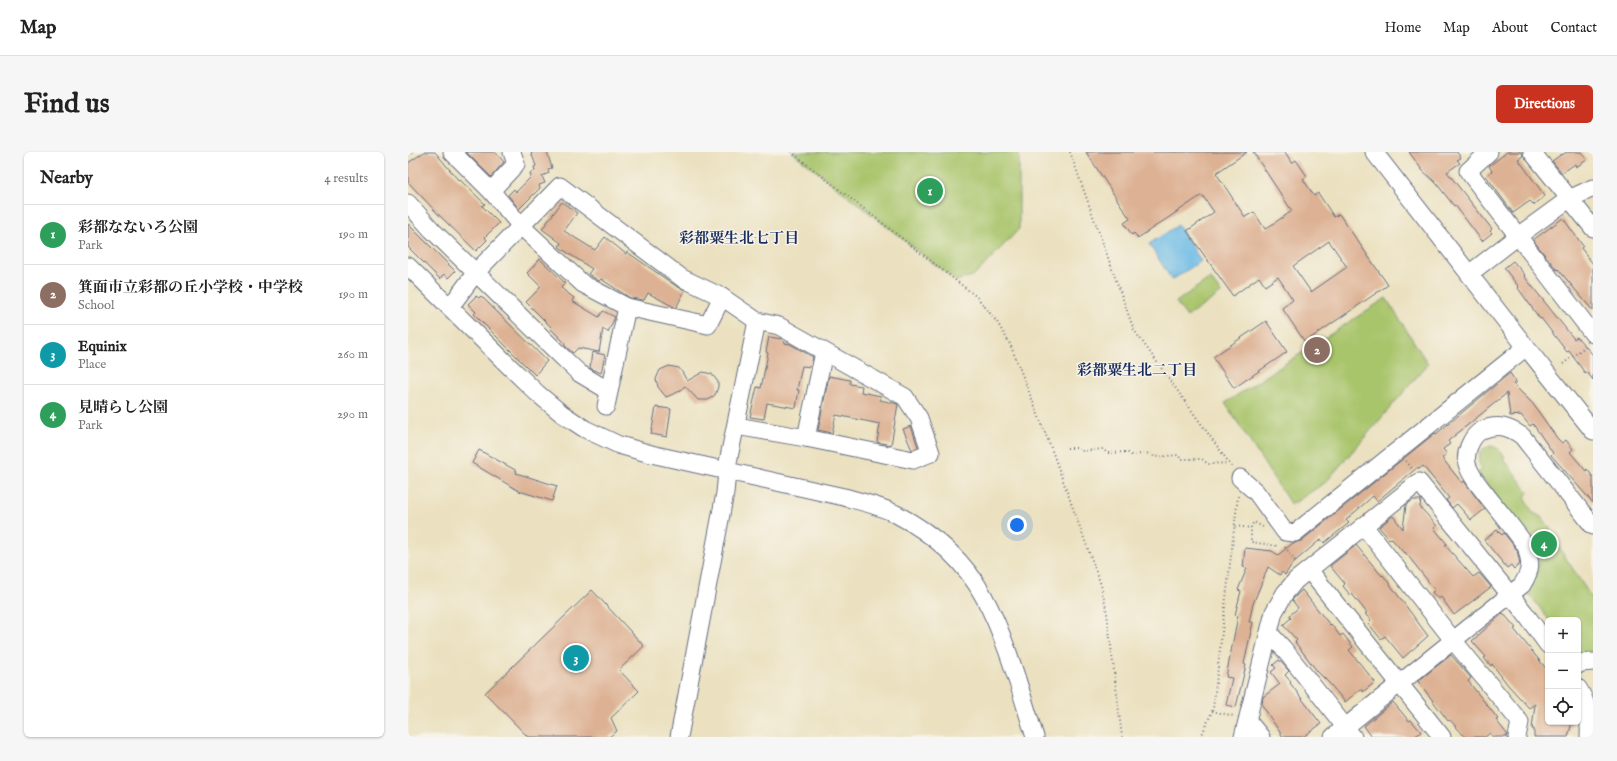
<!DOCTYPE html>
<meta charset="utf-8">
<style>
:root{--surface:#fff;--page:#f6f6f6;--text:#222;--muted:#767676;--line:#e0e0e0;--accent:#c8321e}
body{margin:0;font-family:"IM FELL English","Noto Serif JP",serif;background:var(--page);color:var(--text)}
.controls{position:absolute;right:12px;bottom:12px;display:grid;overflow:hidden;border-radius:6px;box-shadow:0 1px 3px #0004}
.controls button{width:36px;height:36px;display:grid;place-items:center;padding:0;border:0;border-bottom:1px solid var(--line);background:var(--surface);color:var(--text);font:20px sans-serif}
.you{position:absolute;left:609px;top:373px;width:14px;height:14px;margin:-10px;border:3px solid #fff;border-radius:50%;background:#1a73e8;box-shadow:0 0 0 6px #1a73e833}
.badge{display:grid;place-items:center;width:26px;height:26px;border-radius:50%;background:var(--accent);color:#fff;font-size:13px;font-weight:700}
.pin{position:absolute;translate:-50% -50%;border:2px solid #fff;box-shadow:0 1px 4px #0006}
.list{margin:0;padding:0;list-style:none}
h2{display:flex;justify-content:space-between;align-items:center;height:52px;margin:0;padding:0 16px;font-size:17px}
h2 small{font-size:13px;font-weight:400;color:var(--muted)}
.list li{display:grid;grid-template-columns:26px 1fr auto;gap:12px;align-items:center;box-sizing:border-box;height:60px;padding:0 16px;border-top:1px solid var(--line)}
.list b{display:block;font-size:15px;white-space:nowrap}
.list p{margin:0;font-size:13px;white-space:nowrap;color:var(--muted)}
.list em{font-size:13px;font-style:normal;color:var(--muted)}
.icon{flex:none;width:22px;height:22px;fill:none;stroke:currentColor;stroke-width:2;stroke-linecap:round;stroke-linejoin:round}
.map{position:relative;flex:none;width:1185px;height:585px;overflow:hidden;border-radius:6px}
header{display:flex;align-items:center;gap:24px;box-sizing:border-box;height:56px;padding:0 20px;background:var(--surface);border-bottom:1px solid var(--line)}
header strong{font-size:19px}
nav{display:flex;gap:22px;margin-inline-start:auto;font-size:14px}
.intro{display:flex;align-items:center;justify-content:space-between;box-sizing:border-box;height:96px;padding:0 24px}
h1{margin:0;font-size:28px}
.button{padding:10px 18px;border-radius:6px;background:var(--accent);color:#fff;font-size:14px;font-weight:700}
main{display:flex;gap:24px;padding:0 24px}
aside{flex:1;background:var(--surface);border-radius:6px;box-shadow:0 1px 3px #0004}
.map>svg:first-child{display:block}
.green{fill:#a9c56c;stroke:#627a65}
.water{fill:#6cbbe6;stroke:#4475a2}
.building{fill:#ddb193;fill-rule:evenodd}
.lines{fill:none;stroke-linecap:round;stroke-linejoin:round}
.minor-casing{stroke:#646d80;stroke-width:19}
.path{stroke:#646d80;stroke-width:2;stroke-dasharray:1 3;stroke-linecap:butt}
.minor{stroke:#fff;stroke-width:17}
.labels{text-anchor:middle;dominant-baseline:central;stroke-width:3;stroke-linejoin:round;paint-order:stroke}
.neighbourhood-label{font-size:15px;font-weight:bold;fill:#1b2f5e;stroke:#f7f3e8}
</style>
<header>
<strong>Map</strong>
<nav><a>Home</a><a>Map</a><a>About</a><a>Contact</a></nav>
</header>
<div class="intro"><h1>Find us</h1><a class="button">Directions</a></div>
<main>
<aside>
<h2>Nearby<small>4 results</small></h2>
<ul class="list">
<li><span class="badge" style="background:#2e9e5b">1</span><div><b>彩都なないろ公園</b><p>Park</p></div><em>190 m</em></li>
<li><span class="badge" style="background:#8d6e63">2</span><div><b>箕面市立彩都の丘小学校・中学校</b><p>School</p></div><em>190 m</em></li>
<li><span class="badge" style="background:#0f9aa8">3</span><div><b>Equinix</b><p>Place</p></div><em>260 m</em></li>
<li><span class="badge" style="background:#2e9e5b">4</span><div><b>見晴らし公園</b><p>Park</p></div><em>290 m</em></li>
</ul>
</aside>
<div class="map">
<svg width="1185" height="585" viewBox="0 0 1185 585">
<rect width="100%" height="100%" fill="#f7f3e8"/>
<filter id="ink" filterUnits="userSpaceOnUse"><feTurbulence type="fractalNoise" baseFrequency=".025" numOctaves="2"/><feDisplacementMap in="SourceGraphic" scale="8" xChannelSelector="R" yChannelSelector="G"/><feConvolveMatrix kernelMatrix="1 2 1 2 8 2 1 2 1" color-interpolation-filters="sRGB"/></filter>
<filter id="wash" filterUnits="userSpaceOnUse"><feTurbulence type="fractalNoise" baseFrequency=".012" numOctaves="4" result="noise"/><feDisplacementMap in="SourceGraphic" scale="16" xChannelSelector="R" yChannelSelector="G"/><feGaussianBlur stdDeviation="0.9" result="paint"/><feColorMatrix in="noise" values="0 0 0 0 0 0 0 0 0 0 0 0 0 0 0 0 0 1.4 0 .05"/><feComposite in="paint" operator="in"/></filter>
<g filter="url(#wash)">
<rect width="100%" height="100%" fill="#ebe1c0"/>
<!-- green -->
<g class="green">
<path d="M 384,0 L 611,0 L 611,77 L 567,123 L 548,129 Z"/>
<path d="M 802,126 L 813,141 L 779,165 L 768,150 Z"/>
<path d="M 978,146 L 1020,212 L 918,330 L 883,353 L 817,251 Z"/>
<path d="M 1083,294 L 1089,296 L 1096,303 L 1096,307 L 1120,340 L 1117,345 L 1124,360 L 1135,366 L 1141,375 L 1145,386 L 1185,448 L 1185,499 L 1170,501 L 1170,468 L 1141,468 L 1122,443 L 1122,435 L 1129,421 L 1131,409 L 1128,397 L 1070,322 L 1073,316 C 1068,306 1071,297 1083,294 Z"/>
</g>
<!-- water -->
<path class="water" d="M 770,73 L 793,109 L 764,128 L 741,92 Z"/>
<g id="blocks">
<!-- building -->
<g class="building">
<path d="M 16,0 L 27,0 L 51,29 L 52,28 L 77,52 L 74,54 L 91,71 L 77,85 L 79,88 L 68,99 L 30,62 L 0,30 L 0,11 Z"/>
<path d="M 58,0 L 87,0 L 96,10 L 83,25 Z"/>
<path d="M 123,0 L 139,0 L 144,16 L 140,17 L 141,21 L 134,24 L 137,31 L 131,33 L 132,36 L 111,57 L 100,43 L 106,37 L 108,40 L 123,25 L 122,21 L 127,19 L 126,15 L 128,14 Z"/>
<path d="M 678,0 L 839,0 L 808,21 L 837,65 L 846,60 L 857,77 L 884,59 L 845,0 L 877,0 L 884,11 L 888,8 L 899,24 L 895,27 L 906,44 L 910,41 L 926,65 L 931,62 L 980,133 L 897,190 L 874,156 L 885,148 L 870,125 L 857,134 L 851,125 L 825,144 L 779,79 L 806,60 L 794,43 L 730,86 L 726,81 L 724,83 L 716,71 L 722,67 ZM 921,89 L 939,115 L 903,140 L 885,114 Z"/>
<path d="M 1001,0 L 1049,0 L 1053,6 L 1049,8 L 1052,11 L 1039,20 L 1084,77 L 1082,79 L 1084,81 L 1074,89 L 1047,53 L 1046,54 L 1028,31 L 1014,18 Z"/>
<path d="M 1099,0 L 1114,0 L 1115,4 L 1110,7 L 1137,44 L 1126,53 L 1122,49 L 1105,61 L 1078,24 L 1084,19 L 1081,14 Z"/>
<path d="M 1159,0 L 1173,0 L 1179,8 L 1168,15 L 1167,12 L 1154,21 L 1144,9 L 1154,2 L 1154,3 Z"/>
<path d="M 154,50 L 169,61 L 156,79 L 187,98 L 197,85 L 218,102 L 219,100 L 268,134 L 277,138 L 268,156 L 240,141 L 236,148 L 222,146 L 193,127 L 191,129 L 180,122 L 184,117 L 151,95 L 153,91 L 134,77 Z"/>
<path d="M 1155,66 L 1175,94 L 1173,96 L 1185,112 L 1185,159 L 1150,117 L 1149,118 L 1125,88 Z"/>
<path d="M 0,72 L 47,119 L 40,126 L 36,122 L 32,127 L 0,95 Z"/>
<path d="M 132,107 L 157,131 L 153,136 L 166,146 L 164,149 L 191,165 L 195,159 L 207,165 L 200,180 L 195,177 L 191,200 L 170,196 L 165,201 L 156,193 L 157,191 L 143,177 L 144,176 L 118,150 L 133,135 L 119,121 Z"/>
<path d="M 1105,109 L 1117,123 L 1116,124 L 1166,187 L 1169,185 L 1185,203 L 1185,228 L 1179,220 L 1177,221 L 1161,199 L 1159,200 L 1133,166 L 1132,167 L 1110,136 L 1111,135 L 1096,116 Z"/>
<path d="M 68,144 L 71,146 L 73,144 L 139,209 L 127,223 L 66,162 L 68,160 L 60,152 Z"/>
<path d="M 858,169 L 879,200 L 826,236 L 805,205 Z"/>
<path d="M 361,185 L 374,187 L 376,189 L 376,191 L 382,192 L 405,205 L 403,215 L 394,214 L 389,238 L 391,238 L 388,256 L 359,251 L 356,267 L 342,265 L 349,235 L 353,236 L 360,201 L 358,200 Z"/>
<path d="M 184,200 L 197,203 L 193,221 L 182,216 Z"/>
<path d="M 261,214 L 271,216 L 274,220 L 279,229 L 295,220 L 304,222 L 310,230 L 310,235 L 307,243 L 300,248 L 290,248 L 277,234 L 270,240 L 258,245 L 250,235 L 248,227 L 252,218 Z"/>
<path d="M 1102,221 L 1108,230 L 1105,232 L 1125,252 L 1149,286 L 1154,291 L 1158,288 L 1165,297 L 1162,300 L 1178,319 L 1179,317 L 1185,325 L 1185,351 L 1143,303 L 1145,301 L 1125,272 L 1122,274 L 1113,263 L 1102,264 L 1099,241 L 1040,289 L 1042,292 L 1035,297 L 1039,302 L 1034,306 L 1054,331 L 1056,329 L 1077,357 L 1063,368 L 1049,352 L 1044,356 L 1038,348 L 1041,346 L 1037,341 L 1015,314 L 1011,317 L 1010,315 L 969,349 L 965,344 L 938,368 L 941,371 L 916,391 L 913,387 L 884,412 L 877,423 L 874,420 L 872,423 L 860,415 L 845,452 L 841,470 L 845,470 L 836,512 L 838,513 L 828,555 L 818,553 L 824,526 L 818,525 L 830,464 L 827,463 L 833,439 L 830,438 L 839,416 L 835,415 L 837,396 L 864,399 L 870,403 L 885,391 L 893,389 L 1027,281 L 1028,282 Z"/>
<path d="M 421,224 L 442,228 L 442,232 L 454,234 L 453,240 L 473,244 L 472,248 L 490,252 L 483,293 L 469,290 L 472,272 L 428,263 L 424,281 L 410,278 Z"/>
<path d="M 248,255 L 263,257 L 259,285 L 243,282 Z"/>
<path d="M 503,274 L 510,295 L 504,298 L 495,277 Z"/>
<path d="M 71,298 L 109,319 L 108,321 L 149,334 L 144,349 L 111,339 L 64,311 Z"/>
<path d="M 1005,348 L 1013,348 L 1012,355 L 1029,374 L 1026,376 L 1039,392 L 1037,393 L 1065,425 L 1071,421 L 1083,435 L 1046,463 L 1033,445 L 1030,447 L 1024,440 L 1027,438 L 997,400 L 996,401 L 983,386 L 981,387 L 971,375 L 985,364 L 995,377 L 998,353 Z"/>
<path d="M 1089,378 L 1094,383 L 1096,381 L 1109,398 L 1112,412 L 1106,417 L 1103,413 L 1099,416 L 1076,388 Z"/>
<path d="M 948,393 L 974,424 L 975,423 L 1020,484 L 995,506 L 977,484 L 973,487 L 960,471 L 963,468 L 957,462 L 959,461 L 944,442 L 942,443 L 935,434 L 937,432 L 922,414 Z"/>
<path d="M 184,438 L 236,494 L 211,518 L 231,539 L 203,566 L 209,579 L 201,585 L 120,585 L 77,541 Z"/>
<path d="M 894,438 L 922,473 L 923,472 L 932,484 L 935,482 L 945,495 L 941,498 L 967,530 L 955,540 L 953,537 L 937,550 L 922,532 L 909,519 L 887,490 L 889,488 L 875,473 L 883,466 L 881,464 L 890,456 L 884,448 Z"/>
<path d="M 1095,461 L 1108,476 L 1106,477 L 1140,519 L 1140,570 L 1164,570 L 1160,585 L 1126,585 L 1126,577 L 1124,577 L 1127,552 L 1121,556 L 1100,533 L 1084,512 L 1083,514 L 1076,506 L 1078,505 L 1064,489 Z"/>
<path d="M 1043,503 L 1063,526 L 1060,529 L 1090,567 L 1088,568 L 1099,582 L 1099,585 L 1085,585 L 1082,581 L 1077,585 L 1057,585 L 1042,568 L 1040,569 L 1010,529 Z"/>
<path d="M 871,508 L 881,519 L 877,523 L 883,530 L 882,531 L 913,572 L 895,585 L 875,585 L 854,553 L 855,545 L 872,532 L 863,520 L 868,516 L 865,513 Z"/>
<path d="M 985,550 L 1001,569 L 1003,568 L 1013,580 L 1006,585 L 964,585 L 956,574 Z"/>
</g>
</g>
</g>
<g filter="url(#ink)">
<use href="#blocks" fill-opacity="0" stroke="#646d80" stroke-width="1"/>
<g class="lines">
<defs>
<g id="minor">
<path d="M 44,0 L 83,39 L 113,74 L 175,132 L 219,155 L 300,173 L 314,145"/>
<path d="M 966,0 L 1114,190 L 1185,279"/>
<path d="M 1081,0 L 1060,19 L 1185,182"/>
<path d="M 1124,0 L 1185,76"/>
<path d="M 83,39 L 108,12 L 104,0"/>
<path d="M 0,51 L 24,78 L 148,199 L 171,221 L 201,239"/>
<path d="M 0,114 L 104,217 L 129,241 L 153,261 L 177,277 L 211,293 L 243,302 L 436,345 C 454,350 473,354 488,362 C 524,381 557,409 576,445 C 599,488 612,538 627,585"/>
<path d="M 1061,122 L 1110,84 L 1161,47 L 1185,36"/>
<path d="M 40,154 L 48,147 L 68,120 L 152,34 L 274,126 L 314,145 L 349,169 L 371,174 L 497,245 L 511,266 L 523,301 L 505,308 L 398,286 L 328,274"/>
<path d="M 198,254 L 219,155"/>
<path d="M 398,286 L 416,200"/>
<path d="M 832,326 L 848,340 L 877,380 L 887,381 L 1118,195"/>
<path d="M 956,374 L 1045,488 L 1112,570 L 1109,585"/>
<path d="M 901,418 L 1034,585"/>
<path d="M 861,481 L 875,496 L 945,585"/>
<path d="M 1170,513 L 1173,511 L 1185,510"/>
<path d="M 1170,536 C 1180,551 1182,567 1181,585"/>
<path d="M 840,569 L 853,585"/>
<path d="M 271,585 L 317,341 L 320,310 L 349,169"/>
<path d="M 835,585 L 866,460 L 877,441 L 888,428 L 1011,330 L 1116,460 L 1140,493"/>
<path d="M 925,585 L 1114,433 C 1124,417 1123,411 1118,394 C 1106,377 1093,361 1080,345 C 1073,336 1064,326 1060,315 C 1055,303 1063,284 1074,278 C 1090,271 1101,275 1114,284 L 1185,374"/>
</g>
</defs>
<!-- minor casing -->
<use href="#minor" class="minor-casing"/>
<!-- path -->
<g class="path">
<path d="M 383,0 L 569,145 L 589,170 L 602,192 L 642,293 L 693,433 L 699,461 L 714,585"/>
<path d="M 662,0 L 726,178 L 824,315"/>
<path d="M 0,4 L 6,0"/>
<path d="M 1155,212 L 1179,193"/>
<path d="M 659,296 L 670,296 L 673,299 L 695,297 L 699,301 L 719,300 L 723,303 L 744,301 L 746,305 L 770,303 L 773,307 L 794,307 L 800,312 L 821,311"/>
<path d="M 998,309 L 1005,318"/>
<path d="M 827,374 L 843,376"/>
<path d="M 855,375 L 846,370 L 843,374 L 843,390 L 870,394"/>
<path d="M 877,395 L 888,410"/>
<path d="M 804,559 L 826,564"/>
<path d="M 793,585 L 805,557 L 830,344"/>
</g>
<!-- minor -->
<use href="#minor" class="minor"/>
</g>
</g>
<g class="labels">
<!-- neighbourhood labels -->
<g class="neighbourhood-label">
<text x="331" y="86">彩都粟生北七丁目</text>
<text x="729" y="218">彩都粟生北二丁目</text>
</g>
</g>
</svg>
<div class="controls">
<button>+</button>
<button>−</button>
<button><svg class="icon" aria-label="locate" viewBox="0 0 24 24"><circle cx="12" cy="12" r="6"/><path d="M12 2v4M12 18v4M2 12h4M18 12h4"/></svg></button>
</div>
<div class="you"></div>
<div class="pin badge" style="left:522px;top:39px;background:#2e9e5b">1</div>
<div class="pin badge" style="left:909px;top:198px;background:#8d6e63">2</div>
<div class="pin badge" style="left:168px;top:506px;background:#0f9aa8">3</div>
<div class="pin badge" style="left:1136px;top:392px;background:#2e9e5b">4</div>
</div>
</main>
